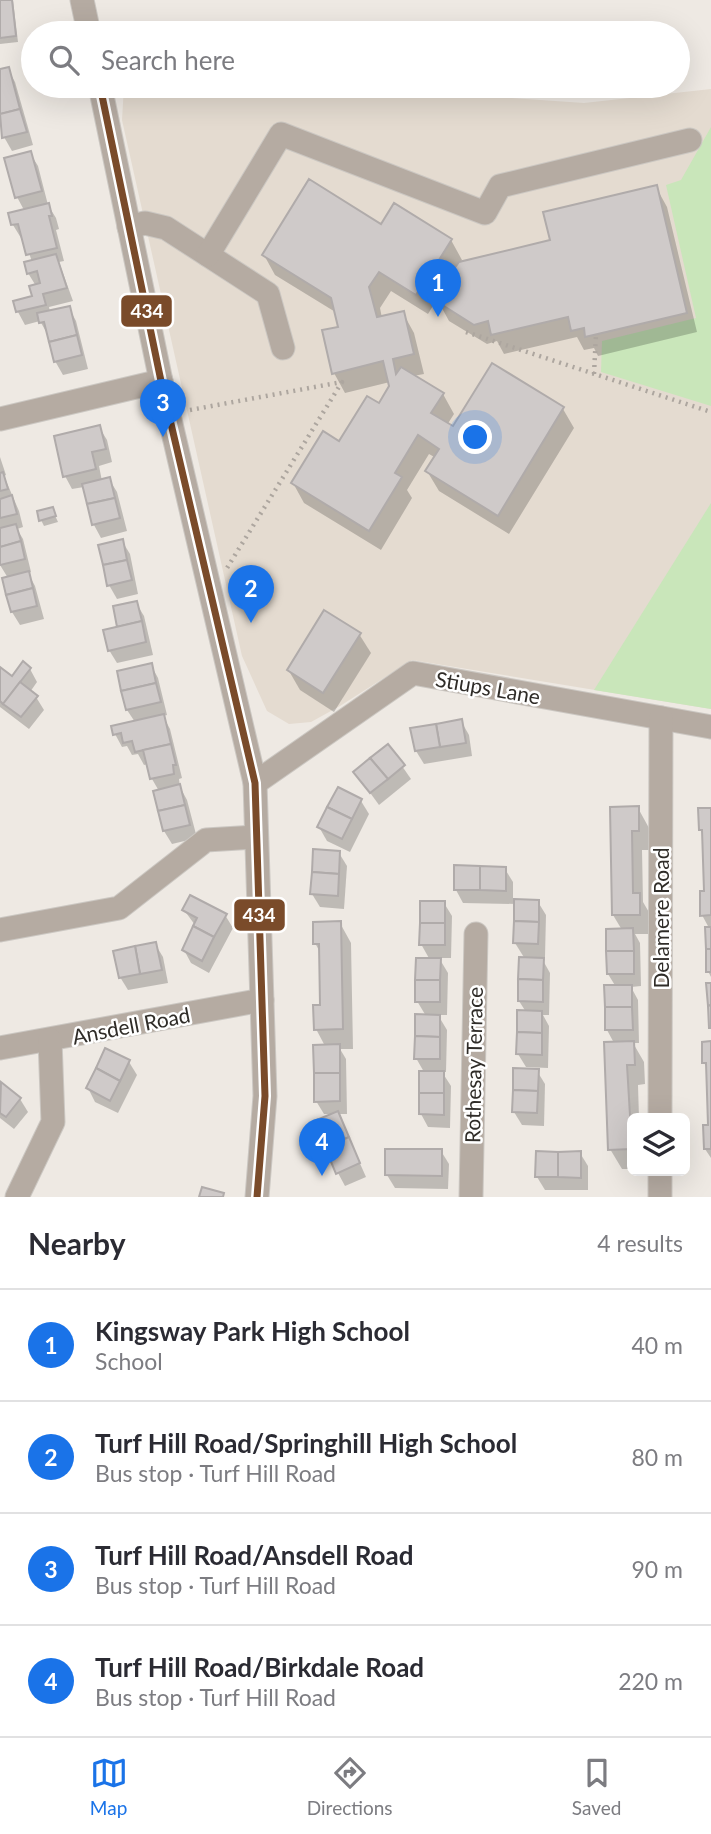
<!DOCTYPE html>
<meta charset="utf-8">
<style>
:root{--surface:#fff;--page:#f2f2f3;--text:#2b2b33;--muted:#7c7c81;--line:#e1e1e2;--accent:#1a73e8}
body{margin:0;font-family:Lato,sans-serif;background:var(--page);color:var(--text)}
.controls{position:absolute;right:21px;bottom:21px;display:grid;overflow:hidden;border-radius:10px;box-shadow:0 7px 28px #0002}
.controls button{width:63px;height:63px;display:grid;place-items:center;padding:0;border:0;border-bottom:2px solid var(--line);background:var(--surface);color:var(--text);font:35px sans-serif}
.you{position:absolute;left:476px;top:438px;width:24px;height:24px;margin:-18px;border:5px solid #fff;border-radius:50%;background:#1a73e8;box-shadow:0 0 0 10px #1a73e833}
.badge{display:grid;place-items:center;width:46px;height:46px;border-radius:50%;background:var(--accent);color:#fff;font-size:23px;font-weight:700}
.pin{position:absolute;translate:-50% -58px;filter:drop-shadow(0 2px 4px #0008)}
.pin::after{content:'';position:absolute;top:37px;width:24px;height:21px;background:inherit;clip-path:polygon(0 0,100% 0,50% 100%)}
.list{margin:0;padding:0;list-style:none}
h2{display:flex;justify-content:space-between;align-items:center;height:91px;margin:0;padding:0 28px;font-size:30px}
h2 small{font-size:23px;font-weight:400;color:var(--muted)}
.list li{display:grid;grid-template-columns:46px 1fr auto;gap:21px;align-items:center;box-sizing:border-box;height:112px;padding:0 28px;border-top:2px solid var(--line)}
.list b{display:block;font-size:26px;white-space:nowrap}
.list p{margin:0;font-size:23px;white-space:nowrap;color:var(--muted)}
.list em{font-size:23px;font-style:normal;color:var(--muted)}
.icon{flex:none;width:38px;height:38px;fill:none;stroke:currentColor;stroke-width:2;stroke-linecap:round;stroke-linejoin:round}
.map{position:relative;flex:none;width:711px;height:1197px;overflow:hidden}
.search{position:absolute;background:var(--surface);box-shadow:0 7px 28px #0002;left:21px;right:21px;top:21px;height:77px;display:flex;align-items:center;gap:18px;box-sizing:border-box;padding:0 24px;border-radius:38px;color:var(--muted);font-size:26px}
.sheet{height:539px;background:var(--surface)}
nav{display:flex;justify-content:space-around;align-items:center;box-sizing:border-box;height:98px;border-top:2px solid var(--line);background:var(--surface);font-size:19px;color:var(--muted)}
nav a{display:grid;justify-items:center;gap:4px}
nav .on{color:var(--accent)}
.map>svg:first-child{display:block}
.built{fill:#e4dbd0}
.green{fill:#c9e6ba}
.shadow{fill:#0003}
.building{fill:#cfcac9;stroke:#b0abaa;stroke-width:2}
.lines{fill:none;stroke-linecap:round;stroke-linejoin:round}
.minor-casing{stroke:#cbc7c2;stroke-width:25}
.path{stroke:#ada69f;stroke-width:4.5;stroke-dasharray:2 5;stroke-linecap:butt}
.minor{stroke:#b5aba2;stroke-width:23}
.bus-1-casing{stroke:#fff;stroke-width:12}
.bus-1{stroke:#7a4b2a;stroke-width:7}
.labels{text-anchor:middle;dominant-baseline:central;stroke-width:5;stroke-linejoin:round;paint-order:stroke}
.street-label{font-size:21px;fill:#2f2c28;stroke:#fff}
.line-badge{stroke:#fff;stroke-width:2.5}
.badge-label{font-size:19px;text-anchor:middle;font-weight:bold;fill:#fff}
</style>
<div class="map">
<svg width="711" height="1197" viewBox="0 0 711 1197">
<rect width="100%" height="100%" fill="#eee9e3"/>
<!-- built -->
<path class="built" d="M 124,86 L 337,86 L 584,103 L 711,89 L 711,709 L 412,660 L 340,706 L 311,722 L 289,724 L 267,711 L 242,656 L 122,120 Z"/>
<!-- green -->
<g class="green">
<path d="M 711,127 L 711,406 L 601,372 L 602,341 L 696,318 L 666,185 L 681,180 Z"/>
<path d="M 711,503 L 711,709 L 594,690 Z"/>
</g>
<!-- shadow -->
<g class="shadow">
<path d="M 0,0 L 13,0 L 18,42 L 0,44 Z"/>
<path d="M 8,69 L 15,82 L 33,145 L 12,151 L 4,137 L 0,123 L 0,71 Z"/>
<path d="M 30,153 L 38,166 L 48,205 L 56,218 L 59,229 L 56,230 L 64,261 L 59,262 L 73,301 L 49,307 L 50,312 L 69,308 L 76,321 L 88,369 L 63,375 L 55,361 L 48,335 L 40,321 L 25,325 L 18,312 L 15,302 L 34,298 L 36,286 L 28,273 L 32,262 L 24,237 L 21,238 L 13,225 L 10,214 L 24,210 L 17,197 Z"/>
<path d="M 656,187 L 667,207 L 697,332 L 598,356 L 594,348 L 584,350 L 577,337 L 504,354 L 497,341 L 487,344 L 449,321 L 437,299 L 428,314 L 391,291 L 380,308 L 382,318 L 403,313 L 414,333 L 424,374 L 413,376 L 443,394 L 454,414 L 447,425 L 454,429 L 492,365 L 563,409 L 574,428 L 509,534 L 439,491 L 427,471 L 436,458 L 429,454 L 407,490 L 412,498 L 381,550 L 304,503 L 293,483 L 340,444 L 380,405 L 391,386 L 390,382 L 345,393 L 334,373 L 340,328 L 337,313 L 275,275 L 264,255 L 381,226 L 451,240 L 462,260 L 460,263 L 552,242 Z"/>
<path d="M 99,427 L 107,440 L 112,462 L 99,466 L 102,481 L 109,479 L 117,492 L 127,531 L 101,538 L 94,525 L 84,487 L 72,489 L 65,476 Z"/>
<path d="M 0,457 L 6,475 L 4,476 L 19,511 L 23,527 L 17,529 L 23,539 L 31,572 L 28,573 L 35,586 L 44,619 L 20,625 L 12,612 L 4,579 L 8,578 L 0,565 Z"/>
<path d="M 52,509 L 58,522 L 44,526 L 41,520 Z"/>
<path d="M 122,541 L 130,554 L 138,594 L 117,599 L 109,585 Z"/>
<path d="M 136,603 L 144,616 L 153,655 L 117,663 L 109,650 Z"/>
<path d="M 359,634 L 371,653 L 334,712 L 300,690 L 289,671 Z"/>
<path d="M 151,665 L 158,678 L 167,715 L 163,716 L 170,729 L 182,778 L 179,779 L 180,787 L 187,800 L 197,838 L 172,844 L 164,831 L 159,791 L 152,779 L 148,764 L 144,765 L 138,754 L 132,755 L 127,746 L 122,747 L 115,734 L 135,722 L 127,710 Z"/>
<path d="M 0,669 L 12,678 L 30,669 L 37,682 L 30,692 L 36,697 L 44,710 L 29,729 L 0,707 Z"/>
<path d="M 461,721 L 469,735 L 472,756 L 424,764 L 416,751 L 412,729 Z"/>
<path d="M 388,746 L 411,779 L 379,805 L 355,772 Z"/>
<path d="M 361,801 L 369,814 L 350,852 L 327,841 L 319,827 Z"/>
<path d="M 612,808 L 638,808 L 649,828 L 650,850 L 642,850 L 643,902 L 650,914 L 650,934 L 635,934 L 640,943 L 641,986 L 631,987 L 638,1000 L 639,1043 L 633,1043 L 644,1062 L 645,1084 L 638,1085 L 639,1118 L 632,1118 L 632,1169 L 622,1169 L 610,1149 L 614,1043 L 607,1030 L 616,987 L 608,974 L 622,930 L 613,915 Z"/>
<path d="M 711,810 L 711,977 L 708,971 L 709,928 L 702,915 L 705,893 L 704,836 L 700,829 Z"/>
<path d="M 339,853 L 347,866 L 344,909 L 320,907 L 312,894 Z"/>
<path d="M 505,869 L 513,882 L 513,901 L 538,902 L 546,915 L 545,957 L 541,957 L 550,973 L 549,1015 L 543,1015 L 549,1026 L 548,1068 L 526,1067 L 518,1054 L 526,1012 L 519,1001 L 525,959 L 515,943 L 516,904 L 463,903 L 456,890 Z"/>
<path d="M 444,903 L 452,916 L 451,958 L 439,958 L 448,973 L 447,1015 L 438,1015 L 447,1030 L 446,1072 L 442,1072 L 451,1086 L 450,1128 L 428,1127 L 421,1114 L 424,1072 L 416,1058 L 426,1016 L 417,1001 L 430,960 L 421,944 Z"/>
<path d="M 184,910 L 225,915 L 233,928 L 209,973 L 191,963 L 184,950 L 195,925 Z"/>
<path d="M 340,923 L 351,943 L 353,1049 L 340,1049 L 346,1059 L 347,1114 L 338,1114 L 366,1177 L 345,1186 L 338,1173 L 335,1114 L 324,1114 L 316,1101 L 325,1046 L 316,1029 L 322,1007 L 321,954 L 315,943 Z"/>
<path d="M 155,944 L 163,957 L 168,983 L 128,990 L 120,977 Z"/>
<path d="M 711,1043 L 711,1158 L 705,1149 L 709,1126 L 708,1069 L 704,1063 Z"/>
<path d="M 129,1062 L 137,1075 L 118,1113 L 95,1102 L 88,1088 Z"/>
<path d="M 537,1071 L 545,1084 L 544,1126 L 522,1125 L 514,1112 Z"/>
<path d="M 0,1083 L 20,1099 L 28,1112 L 14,1129 L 0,1118 Z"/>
<path d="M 441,1151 L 449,1164 L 448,1189 L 395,1188 L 387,1175 Z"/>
<path d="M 580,1153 L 588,1166 L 588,1190 L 545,1190 L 537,1177 Z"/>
</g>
<!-- building -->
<g class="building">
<path d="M 0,0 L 12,0 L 16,36 L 0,38 Z"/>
<path d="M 9,67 L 20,109 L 0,114 L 0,69 Z"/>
<path d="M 20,109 L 27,132 L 2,138 L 0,114 Z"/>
<path d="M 31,151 L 42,191 L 15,198 L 4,158 Z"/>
<path d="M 309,179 L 381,224 L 394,203 L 452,239 L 439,260 L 454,269 L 459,262 L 550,240 L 543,212 L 657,185 L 687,313 L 585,337 L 584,328 L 571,331 L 568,317 L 491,335 L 488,321 L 474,325 L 436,301 L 448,283 L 430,272 L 416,295 L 379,272 L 369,287 L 377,317 L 404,311 L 414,354 L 393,359 L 396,374 L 401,367 L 444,393 L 431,413 L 453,426 L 492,363 L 564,407 L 498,516 L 425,471 L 439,449 L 418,435 L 395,473 L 402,477 L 369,531 L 291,483 L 323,431 L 339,441 L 367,396 L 379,403 L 389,386 L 383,361 L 332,374 L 322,330 L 338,327 L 331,298 L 262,255 Z"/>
<path d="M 49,203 L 52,216 L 49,216 L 57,248 L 26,255 L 18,224 L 11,225 L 8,213 Z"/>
<path d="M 56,254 L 67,288 L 43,294 L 46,305 L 16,312 L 13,301 L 32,296 L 29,286 L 40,283 L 37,271 L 27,274 L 24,262 Z"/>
<path d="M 70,306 L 77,335 L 49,342 L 44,322 L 39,323 L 37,313 Z"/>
<path d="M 77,335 L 82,355 L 54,362 L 49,342 Z"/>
<path d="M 100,425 L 106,449 L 92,452 L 96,469 L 63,477 L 54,436 Z"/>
<path d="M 3,472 L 8,489 L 0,491 L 0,473 Z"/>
<path d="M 110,477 L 115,498 L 87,504 L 82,484 Z"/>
<path d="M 12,495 L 17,514 L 0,518 L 0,499 Z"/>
<path d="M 115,498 L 120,518 L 92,525 L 87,504 Z"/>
<path d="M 53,507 L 56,516 L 39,521 L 37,511 Z"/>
<path d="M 16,524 L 21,541 L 0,547 L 0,528 Z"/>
<path d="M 123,539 L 127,560 L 103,565 L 98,545 Z"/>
<path d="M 21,541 L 25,559 L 0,565 L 0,547 Z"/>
<path d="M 127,560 L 132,580 L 107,586 L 103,565 Z"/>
<path d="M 29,571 L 33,588 L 6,595 L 2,578 Z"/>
<path d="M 33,588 L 37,606 L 11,612 L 6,595 Z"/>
<path d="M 137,601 L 142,621 L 117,627 L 113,606 Z"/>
<path d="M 324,610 L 361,633 L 323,693 L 287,670 Z"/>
<path d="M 142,621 L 146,642 L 108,651 L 103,630 Z"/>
<path d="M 23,661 L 31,668 L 3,704 L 0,701 L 0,667 L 12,676 Z"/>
<path d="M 152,663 L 156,683 L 121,691 L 117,671 Z"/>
<path d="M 20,682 L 38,696 L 21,717 L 3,704 Z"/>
<path d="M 156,683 L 161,702 L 126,710 L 121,691 Z"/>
<path d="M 164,714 L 171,744 L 135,752 L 132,741 L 123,743 L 121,733 L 113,735 L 111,726 Z"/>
<path d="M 462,719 L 466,743 L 440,747 L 436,724 Z"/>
<path d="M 436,724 L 440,747 L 415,751 L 410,728 Z"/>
<path d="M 171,744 L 176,765 L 173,765 L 174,774 L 150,779 L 143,750 Z"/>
<path d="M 388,744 L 405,765 L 388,779 L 370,758 Z"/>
<path d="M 370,758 L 388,779 L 370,793 L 353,772 Z"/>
<path d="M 180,784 L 185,805 L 158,811 L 153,791 Z"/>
<path d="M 338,787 L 362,799 L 352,819 L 327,807 Z"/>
<path d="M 185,805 L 190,825 L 163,831 L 158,811 Z"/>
<path d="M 639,806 L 639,831 L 632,831 L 633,893 L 640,893 L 640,915 L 612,915 L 610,807 Z"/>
<path d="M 327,807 L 352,819 L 342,839 L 317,827 Z"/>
<path d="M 698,808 L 711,808 L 711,915 L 700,916 L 700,891 L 704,891 L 702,830 L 699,830 Z"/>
<path d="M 313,849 L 340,851 L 339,874 L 312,872 Z"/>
<path d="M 454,865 L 480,866 L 480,890 L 454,890 Z"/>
<path d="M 480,866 L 506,867 L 506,891 L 480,890 Z"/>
<path d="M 312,872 L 339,874 L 338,896 L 310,894 Z"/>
<path d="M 190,895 L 227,914 L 214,937 L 193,926 L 197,918 L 182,910 Z"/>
<path d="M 514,899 L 539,900 L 539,922 L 514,921 Z"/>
<rect x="420" y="901" width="25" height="22"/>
<path d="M 341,921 L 343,1029 L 314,1030 L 313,1005 L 320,1005 L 319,944 L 313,944 L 313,922 Z"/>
<path d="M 514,921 L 539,922 L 538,944 L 513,943 Z"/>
<path d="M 420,923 L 445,923 L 445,945 L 419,945 Z"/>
<path d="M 193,926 L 214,937 L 202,961 L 182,950 Z"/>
<path d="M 705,927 L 711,927 L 711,949 L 706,949 Z"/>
<path d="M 633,928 L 634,951 L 606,951 L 606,929 Z"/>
<path d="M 156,942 L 162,970 L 140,974 L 135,946 Z"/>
<path d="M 135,946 L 140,974 L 119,978 L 113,951 Z"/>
<rect x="706" y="949" width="5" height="23"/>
<path d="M 606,951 L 634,951 L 634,974 L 607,974 Z"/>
<path d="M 519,957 L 544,958 L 543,980 L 518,979 Z"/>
<path d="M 416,958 L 441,958 L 440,980 L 415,980 Z"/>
<path d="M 518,979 L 543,980 L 543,1002 L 518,1001 Z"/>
<rect x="415" y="980" width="25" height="22"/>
<path d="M 706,983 L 711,983 L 711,1005 L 708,1006 Z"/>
<path d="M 604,985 L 632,985 L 632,1007 L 605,1007 Z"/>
<path d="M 711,1005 L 711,1028 L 709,1028 L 708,1006 Z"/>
<path d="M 605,1007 L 632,1007 L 633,1030 L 605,1030 Z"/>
<path d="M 517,1010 L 542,1011 L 542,1033 L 517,1032 Z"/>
<path d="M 415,1014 L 440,1015 L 440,1037 L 415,1036 Z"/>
<path d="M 517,1032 L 542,1033 L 542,1055 L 516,1054 Z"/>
<path d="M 415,1036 L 440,1037 L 440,1059 L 414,1059 Z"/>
<path d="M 634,1041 L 635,1065 L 627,1065 L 632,1149 L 608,1150 L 604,1042 Z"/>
<path d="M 711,1041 L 711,1149 L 704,1149 L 703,1125 L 708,1125 L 706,1063 L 702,1063 L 702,1042 Z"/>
<path d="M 340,1044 L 340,1073 L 314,1073 L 313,1045 Z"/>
<path d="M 105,1048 L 130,1060 L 120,1081 L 96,1068 Z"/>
<path d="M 96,1068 L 120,1081 L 110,1101 L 86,1088 Z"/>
<path d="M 513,1068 L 539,1069 L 538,1091 L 513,1090 Z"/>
<rect x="419" y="1071" width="25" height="22"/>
<path d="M 314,1073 L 340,1073 L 340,1101 L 314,1102 Z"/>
<path d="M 1,1082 L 21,1098 L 6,1117 L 0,1113 Z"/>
<path d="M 513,1090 L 538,1091 L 537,1113 L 512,1112 Z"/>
<path d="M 419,1093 L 444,1093 L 444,1115 L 419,1114 Z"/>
<path d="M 338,1111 L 349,1137 L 325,1147 L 314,1121 Z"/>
<path d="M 349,1137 L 360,1163 L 336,1174 L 325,1147 Z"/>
<path d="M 385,1149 L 442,1149 L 442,1176 L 385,1175 Z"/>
<path d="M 536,1151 L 558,1152 L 558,1177 L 535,1177 Z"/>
<path d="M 581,1151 L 581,1178 L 558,1177 L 558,1152 Z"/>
<path d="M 202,1187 L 224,1193 L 223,1197 L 199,1197 Z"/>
</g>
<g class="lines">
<defs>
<g id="minor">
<path d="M 82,0 L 89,33"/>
<path d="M 100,86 L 161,381 L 255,783 L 265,1096 L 257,1197"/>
<path d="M 129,227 L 145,223 L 166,228 L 268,294 L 283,348"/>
<path d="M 208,255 L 281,134 L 485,213 L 500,186 L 690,140"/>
<path d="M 0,419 L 161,381"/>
<path d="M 255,783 L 413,673 L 711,727"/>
<path d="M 0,930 L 119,908 L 206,840 L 256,837"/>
<path d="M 0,1048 L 262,1000"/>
<path d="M 660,1118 L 661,718"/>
<path d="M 17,1197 L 53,1122 L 50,1040"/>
<path d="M 471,1197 L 476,934"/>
<path d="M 660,1197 L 660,1171"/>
</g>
</defs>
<!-- minor casing -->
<use href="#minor" class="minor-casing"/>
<!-- path -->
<g class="path">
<path d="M 466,332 L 711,412"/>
<path d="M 594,374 L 596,334"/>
<path d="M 190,410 L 342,382 L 227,568"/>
</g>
<!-- minor -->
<use href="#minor" class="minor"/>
<defs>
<path id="bus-1" d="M 100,86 L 161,381 L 255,783 L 265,1096 L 257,1197"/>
</defs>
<!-- bus-1 casing -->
<use href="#bus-1" class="bus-1-casing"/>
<!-- bus-1 -->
<use href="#bus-1" class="bus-1"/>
</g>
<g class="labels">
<!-- street labels -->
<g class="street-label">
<text transform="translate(488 687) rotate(10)">Stiups Lane</text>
<text transform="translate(660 918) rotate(-90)">Delamere Road</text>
<text transform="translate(131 1025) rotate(-11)">Ansdell Road</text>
<text transform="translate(473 1065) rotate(-89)">Rothesay Terrace</text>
</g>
</g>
<g class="line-badge">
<rect x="120" y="294" width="53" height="34" rx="7" fill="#7a4b2a"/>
<rect x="233" y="898" width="53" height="34" rx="7" fill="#7a4b2a"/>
</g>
<g class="badge-label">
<text x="147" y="318">434</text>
<text x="259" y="922">434</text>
</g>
</svg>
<div class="controls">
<button><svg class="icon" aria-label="layers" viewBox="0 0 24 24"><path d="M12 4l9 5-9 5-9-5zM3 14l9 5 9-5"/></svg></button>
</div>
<div class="you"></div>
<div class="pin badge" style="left:438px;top:317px">1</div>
<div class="pin badge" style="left:251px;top:623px">2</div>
<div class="pin badge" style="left:163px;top:437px">3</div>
<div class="pin badge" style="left:322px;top:1176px">4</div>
<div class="search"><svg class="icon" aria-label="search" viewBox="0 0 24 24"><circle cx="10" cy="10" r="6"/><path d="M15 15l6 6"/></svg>Search here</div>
</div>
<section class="sheet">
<h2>Nearby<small>4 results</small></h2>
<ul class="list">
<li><span class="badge">1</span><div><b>Kingsway Park High School</b><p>School</p></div><em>40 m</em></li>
<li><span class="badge">2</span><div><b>Turf Hill Road/Springhill High School</b><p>Bus stop · Turf Hill Road</p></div><em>80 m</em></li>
<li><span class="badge">3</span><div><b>Turf Hill Road/Ansdell Road</b><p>Bus stop · Turf Hill Road</p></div><em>90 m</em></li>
<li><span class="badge">4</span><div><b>Turf Hill Road/Birkdale Road</b><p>Bus stop · Turf Hill Road</p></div><em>220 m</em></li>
</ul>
</section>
<nav>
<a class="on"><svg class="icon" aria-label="map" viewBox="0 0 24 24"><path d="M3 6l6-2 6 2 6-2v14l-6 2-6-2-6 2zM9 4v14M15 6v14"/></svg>Map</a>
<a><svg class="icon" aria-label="directions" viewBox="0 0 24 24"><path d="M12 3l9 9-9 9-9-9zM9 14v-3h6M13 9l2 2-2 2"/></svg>Directions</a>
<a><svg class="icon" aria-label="saved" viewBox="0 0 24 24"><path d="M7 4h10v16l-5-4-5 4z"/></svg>Saved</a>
</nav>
